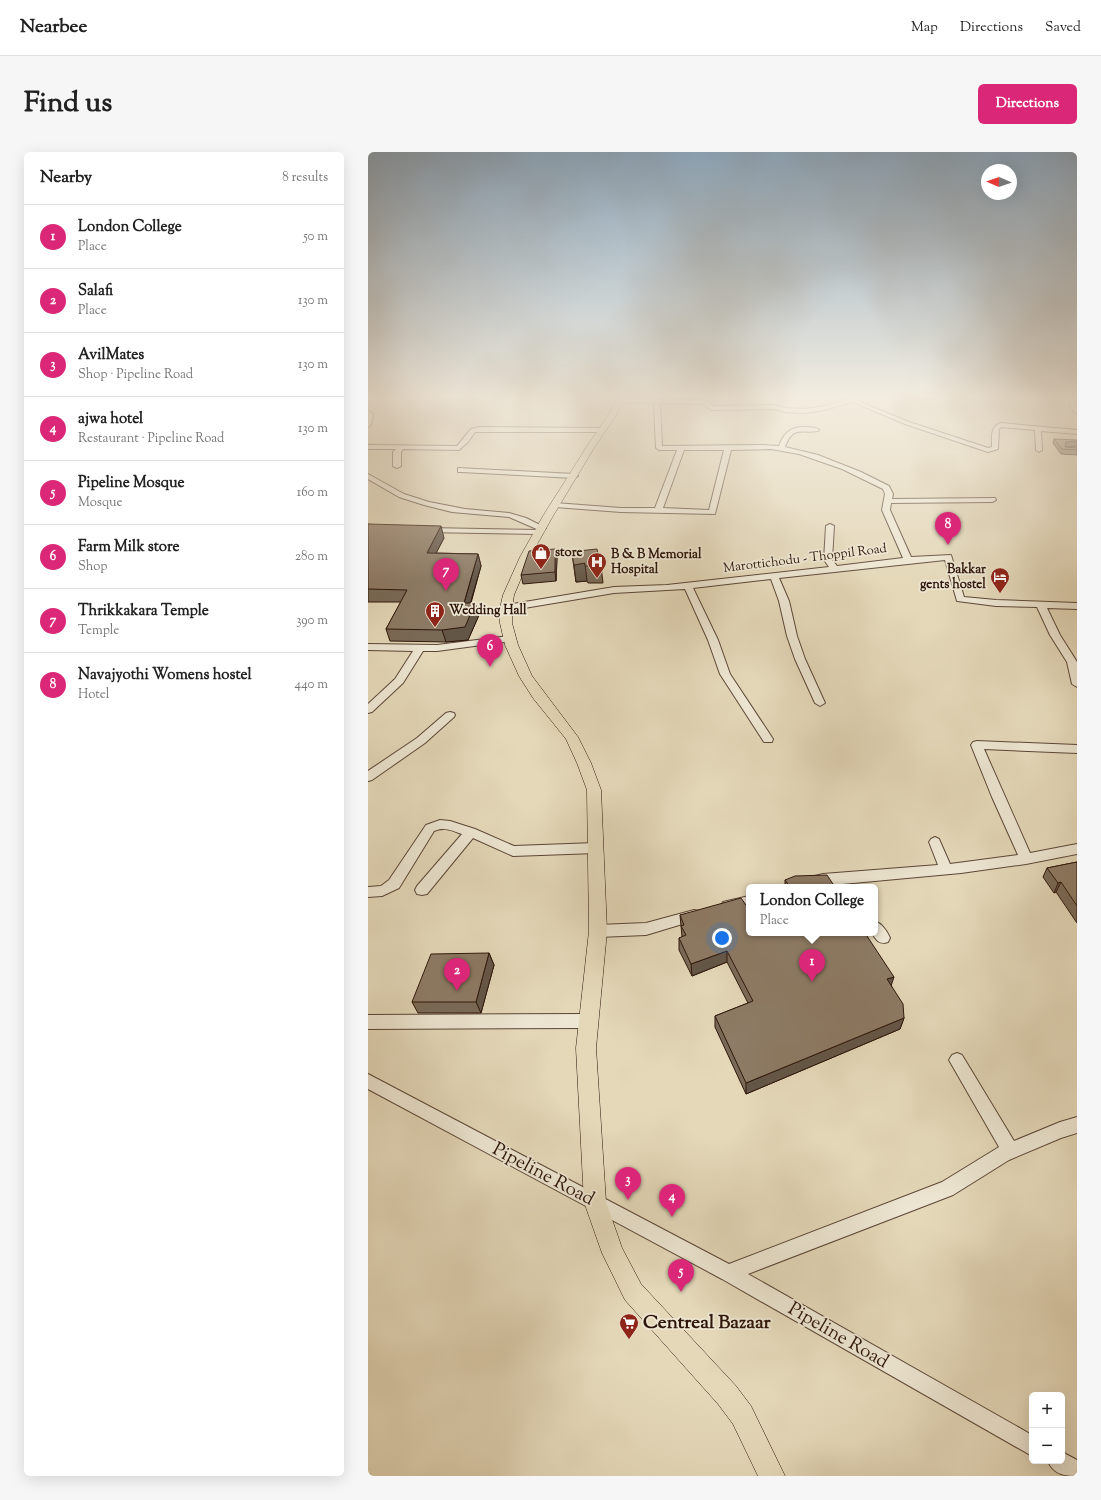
<!DOCTYPE html>
<meta charset="utf-8">
<style>
:root{--surface:#fff;--page:#f6f6f6;--text:#222;--muted:#767676;--line:#e0e0e0;--accent:#db2777}
body{margin:0;font-family:"Sorts Mill Goudy",serif;background:var(--page);color:var(--text)}
.controls{position:absolute;right:12px;bottom:12px;display:grid;overflow:hidden;border-radius:6px;box-shadow:0 4px 16px #0002}
.controls button{width:36px;height:36px;display:grid;place-items:center;padding:0;border:0;border-bottom:1px solid var(--line);background:var(--surface);color:var(--text);font:20px sans-serif}
.compass{position:absolute;left:613px;top:12px;width:36px;height:36px;border-radius:50%;background:var(--surface);box-shadow:0 4px 16px #0002;rotate:272deg}
.you{position:absolute;left:354px;top:786px;width:14px;height:14px;margin:-10px;border:3px solid #fff;border-radius:50%;background:#1a73e8;box-shadow:0 0 0 6px #1a73e833}
.badge{display:grid;place-items:center;width:26px;height:26px;border-radius:50%;background:var(--accent);color:#fff;font-size:13px;font-weight:700}
.pin{position:absolute;translate:-50% -33px;filter:drop-shadow(0 1px 2px #0008)}
.pin::after{content:'';position:absolute;top:21px;width:14px;height:12px;background:inherit;clip-path:polygon(0 0,100% 0,50% 100%)}
.popup{position:absolute;left:378px;top:732px;width:132px;height:52px;box-sizing:border-box;display:grid;place-content:center;border-radius:6px;background:var(--surface);filter:drop-shadow(0 1px 3px #0005);font-size:13px;white-space:nowrap;color:var(--muted)}
.popup b{font-size:15px;color:var(--text)}
.popup::after{content:'';position:absolute;left:50%;top:100%;margin-left:-8px;border:8px solid transparent;border-top-color:var(--surface)}
.list{margin:0;padding:0;list-style:none}
h2{display:flex;justify-content:space-between;align-items:center;height:52px;margin:0;padding:0 16px;font-size:17px}
h2 small{font-size:13px;font-weight:400;color:var(--muted)}
.list li{display:grid;grid-template-columns:26px 1fr auto;gap:12px;align-items:center;box-sizing:border-box;height:64px;padding:0 16px;border-top:1px solid var(--line)}
.list b{display:block;font-size:15px;white-space:nowrap}
.list p{margin:0;font-size:13px;white-space:nowrap;color:var(--muted)}
.list em{font-size:13px;font-style:normal;color:var(--muted)}
.map{position:relative;flex:none;width:709px;height:1324px;overflow:hidden;border-radius:6px}
header{display:flex;align-items:center;gap:24px;box-sizing:border-box;height:56px;padding:0 20px;background:var(--surface);border-bottom:1px solid var(--line)}
header strong{font-size:19px}
nav{display:flex;gap:22px;margin-inline-start:auto;font-size:14px}
.intro{display:flex;align-items:center;justify-content:space-between;box-sizing:border-box;height:96px;padding:0 24px}
h1{margin:0;font-size:28px}
.button{padding:10px 18px;border-radius:6px;background:var(--accent);color:#fff;font-size:14px;font-weight:700}
main{display:flex;gap:24px;padding:0 24px}
aside{flex:1;background:var(--surface);border-radius:6px;box-shadow:0 4px 16px #0002}
.map>svg:first-child{display:block}
.lines{fill:none;stroke-linecap:round;stroke-linejoin:round}
.minor-casing{stroke:#5c4636;stroke-width:2}
.major-casing{stroke:#2f160b;stroke-width:1}
.minor{fill:#ede6d2;fill-rule:evenodd}
.major{fill:#e4d8b9;fill-rule:evenodd}
.wall{fill:#796a57;stroke:#2f160b}
.shaded-wall{fill:#635647;stroke:#2f160b}
.building{fill:#8d7b65;stroke:#2f160b}
.labels{text-anchor:middle;dominant-baseline:central;stroke-width:3.5;stroke-linejoin:round;paint-order:stroke}
.far-poi-label{font-size:13px;font-weight:bold;fill:#2f160b;stroke:#ede6d2;text-anchor:start}
.far-street-label{font-size:13px;fill:#2f160b;stroke:#ede6d2}
.near-street-label{font-size:19px;fill:#2f160b;stroke:#ede6d2}
.near-poi-label{font-size:19px;font-weight:bold;fill:#2f160b;stroke:#ede6d2;text-anchor:start}
</style>
<header>
<strong>Nearbee</strong>
<nav><a>Map</a><a>Directions</a><a>Saved</a></nav>
</header>
<div class="intro"><h1>Find us</h1><a class="button">Directions</a></div>
<main>
<aside>
<h2>Nearby<small>8 results</small></h2>
<ul class="list">
<li><span class="badge">1</span><div><b>London College</b><p>Place</p></div><em>50 m</em></li>
<li><span class="badge">2</span><div><b>Salafi</b><p>Place</p></div><em>130 m</em></li>
<li><span class="badge">3</span><div><b>AvilMates</b><p>Shop · Pipeline Road</p></div><em>130 m</em></li>
<li><span class="badge">4</span><div><b>ajwa hotel</b><p>Restaurant · Pipeline Road</p></div><em>130 m</em></li>
<li><span class="badge">5</span><div><b>Pipeline Mosque</b><p>Mosque</p></div><em>160 m</em></li>
<li><span class="badge">6</span><div><b>Farm Milk store</b><p>Shop</p></div><em>280 m</em></li>
<li><span class="badge">7</span><div><b>Thrikkakara Temple</b><p>Temple</p></div><em>390 m</em></li>
<li><span class="badge">8</span><div><b>Navajyothi Womens hostel</b><p>Hotel</p></div><em>440 m</em></li>
</ul>
</aside>
<div class="map">
<svg width="709" height="1324" viewBox="0 0 709 1324">
<rect width="100%" height="100%" fill="#e4d8b9"/>
<filter id="stains"><feTurbulence type="fractalNoise" baseFrequency=".005" numOctaves="4"/><feColorMatrix values="0 0 0 0 .2 0 0 0 0 .09 0 0 0 0 .02 0 0 0 .5 -.17"/></filter>
<radialGradient id="worn" r=".72"><stop offset=".6" stop-color="#630" stop-opacity="0"/><stop offset="1" stop-color="#630" stop-opacity=".3"/></radialGradient>
<g class="lines">
<defs>
<g id="minor">
<path d="M 479,245 L 486,245 L 492,250 L 541,270 L 620,296 L 624,295 C 624,286 622,274 633,271 L 709,278 L 709,282 L 673,279 L 674,298 L 671,300 L 668,298 L 667,278 L 633,275 L 631,277 L 630,297 L 620,300 L 537,272 L 485,250 L 456,258 L 437,261 L 417,260 L 407,257 L 343,258 L 335,252 L 292,251 L 294,294 L 392,293 L 411,294 C 416,280 424,274 439,275 C 444,276 448,275 451,278 L 450,279 C 433,282 425,273 417,295 L 450,303 L 493,320 L 521,334 L 525,342 L 524,347 L 627,346 L 628,348 L 624,350 L 523,351 L 522,358 L 543,405 L 583,403 L 596,445 L 628,448 L 709,451 L 709,457 L 679,456 L 692,483 L 709,510 L 709,535 L 704,532 L 699,510 L 682,483 L 669,455 L 628,454 L 589,449 L 577,408 L 411,426 L 421,449 L 429,484 L 437,507 L 457,551 L 452,554 L 447,551 L 427,507 L 419,484 L 411,449 L 403,427 L 325,436 L 350,488 L 362,522 L 405,587 L 404,590 L 396,590 L 352,522 L 340,488 L 317,437 L 246,441 L 138,459 L 133,456 L 138,453 L 246,435 L 299,433 L 461,415 L 456,408 L 458,374 L 462,372 L 466,374 L 464,408 L 469,414 L 535,406 L 514,358 L 517,342 L 515,337 L 474,317 L 431,302 L 403,297 L 363,298 L 347,362 L 253,360 L 187,355 L 183,353 L 187,351 L 253,356 L 287,356 L 309,298 L 291,298 L 288,296 L 286,251 L 253,250 L 250,248 L 251,247 L 335,248 L 341,250 L 345,254 L 407,253 L 417,256 L 437,257 L 456,254 L 481,247 ZM 316,298 L 356,298 L 341,358 L 295,356 Z"/>
<path d="M 702,245 L 708,245 L 709,247 L 707,252 L 709,255 L 709,262 L 707,261 L 701,252 L 703,247 Z"/>
<path d="M 0,258 L 5,262 L 3,273 L 0,275 Z"/>
<path d="M 112,275 L 234,276 L 237,278 L 234,280 L 107,280 L 100,290 L 91,298 L 35,297 L 33,300 L 33,314 L 29,316 L 25,314 L 25,300 L 28,297 L 0,297 L 0,293 L 89,294 L 103,277 Z"/>
<path d="M 90,316 L 206,322 L 210,324 L 206,326 L 93,320 L 90,320 Z"/>
<path d="M 0,322 L 36,342 L 61,350 L 97,357 L 141,361 L 158,366 L 178,376 L 174,378 L 174,382 L 171,382 L 56,380 L 56,376 L 59,376 L 171,378 L 141,365 L 84,360 L 56,353 L 31,345 L 0,327 Z"/>
<path d="M 141,484 L 146,487 L 144,489 L 69,499 L 55,499 L 35,531 L 4,560 L 0,561 L 0,552 L 27,527 L 45,499 L 0,498 L 0,492 L 69,493 Z"/>
<path d="M 82,560 L 86,561 L 87,563 L 86,565 L 57,591 L 4,628 L 0,629 L 0,619 L 49,586 L 78,561 Z"/>
<path d="M 609,589 L 709,593 L 709,601 L 616,597 L 662,701 L 709,692 L 709,702 L 658,712 L 593,721 L 442,735 L 417,735 L 419,731 L 455,722 L 570,713 L 561,690 L 563,687 L 567,685 L 571,687 L 582,712 L 650,703 L 624,645 L 603,593 L 605,590 Z"/>
<path d="M 72,668 L 82,669 L 107,677 L 146,694 L 228,691 L 232,693 L 234,696 L 232,699 L 228,701 L 145,704 L 105,686 L 59,742 L 54,743 L 49,742 L 47,738 L 49,734 L 94,682 C 85,679 76,674 66,679 L 31,736 L 14,744 L 0,745 L 0,735 L 13,734 L 21,728 L 58,673 Z"/>
<path d="M 381,744 L 381,754 L 360,759 L 355,758 L 353,754 L 355,750 Z"/>
<path d="M 326,758 L 331,759 L 333,763 L 331,767 L 278,783 L 230,785 L 225,783 L 223,779 L 225,775 L 230,773 L 278,771 Z"/>
<path d="M 507,769 C 514,772 519,779 522,786 L 520,790 C 511,793 508,788 504,781 L 507,781 Z"/>
<path d="M 220,862 L 225,864 L 227,869 L 225,874 L 220,876 L 0,877 L 0,863 Z"/>
<path d="M 589,901 L 594,903 L 646,989 L 692,970 L 709,965 L 709,981 L 693,986 L 641,1008 L 585,1043 L 380,1122 L 664,1283 L 664,1304 L 354,1127 L 0,937 L 0,922 L 361,1112 L 574,1030 L 631,995 L 581,908 L 584,903 Z"/>
<path d="M 694,1300 L 709,1308 L 709,1324 C 696,1324 685,1322 680,1309 L 694,1309 Z"/>
</g>
<path id="major" d="M 250,245 L 258,245 L 247,265 L 226,296 L 185,364 L 162,405 L 146,443 L 144,456 L 144,471 L 150,493 L 164,524 L 210,585 L 223,611 L 233,638 L 239,779 L 228,896 L 238,1050 L 254,1096 L 273,1132 L 368,1234 L 383,1254 L 417,1324 L 390,1324 L 365,1272 L 350,1252 L 257,1148 L 234,1101 L 216,1050 L 208,896 L 221,779 L 219,638 L 209,611 L 198,587 L 165,546 L 151,524 L 137,493 L 132,471 L 132,456 L 135,443 L 152,405 L 175,364 L 218,296 L 239,265 Z"/>
</defs>
<!-- minor casing -->
<use href="#minor" class="minor-casing"/>
<!-- major casing -->
<use href="#major" class="major-casing"/>
<!-- minor -->
<use href="#minor" class="minor"/>
<!-- major -->
<use href="#major" class="major"/>
</g>
<!-- wall -->
<g class="wall">
<path d="M 686,287 L 709,294 L 698,295 L 709,296 L 709,303 L 693,302 L 685,291 Z"/>
<path d="M 0,372 L 76,386 L 68,401 L 110,402 L 113,414 L 103,451 L 107,451 L 111,463 L 100,488 L 78,490 L 22,489 L 18,477 L 33,450 L 0,450 Z"/>
<path d="M 204,402 L 233,414 L 235,431 L 220,431 L 219,429 L 208,430 Z"/>
<path d="M 189,406 L 188,429 L 155,432 L 153,423 Z"/>
<path d="M 709,710 L 709,771 L 688,740 L 686,741 L 675,725 L 679,716 Z"/>
<path d="M 417,728 L 467,735 L 417,735 Z"/>
<path d="M 378,753 L 523,833 L 536,866 L 532,877 L 378,942 L 347,875 L 347,864 L 380,851 L 359,810 L 324,824 L 311,798 L 311,786 L 314,785 L 312,763 Z"/>
<path d="M 121,801 L 126,813 L 113,861 L 50,861 L 44,850 Z"/>
</g>
<!-- shaded-wall -->
<g class="shaded-wall">
<path d="M 709,289 L 709,294 L 696,295 L 698,290 Z"/>
<path d="M 73,374 L 76,386 L 62,413 L 59,401 Z"/>
<path d="M 187,397 L 189,406 L 188,429 L 187,420 Z"/>
<path d="M 110,402 L 113,414 L 99,463 L 96,451 Z"/>
<path d="M 217,411 L 219,429 L 208,430 L 206,413 Z"/>
<path d="M 107,451 L 111,463 L 100,488 L 78,490 L 74,478 Z"/>
<path d="M 693,730 L 688,740 L 686,741 L 690,731 Z"/>
<path d="M 359,799 L 359,810 L 324,824 L 323,812 Z"/>
<path d="M 121,801 L 126,813 L 113,861 L 108,850 Z"/>
<path d="M 526,825 L 522,837 L 519,827 Z"/>
<path d="M 536,866 L 532,877 L 378,942 L 378,931 Z"/>
</g>
<!-- building -->
<g class="building">
<path d="M 686,287 L 709,288 L 709,289 L 698,290 L 697,295 L 709,296 L 709,298 L 694,297 Z"/>
<path d="M 0,372 L 73,374 L 59,401 L 110,402 L 96,451 L 107,451 L 97,475 L 74,478 L 18,477 L 39,438 L 0,437 Z"/>
<path d="M 187,397 L 187,420 L 153,423 L 161,399 Z"/>
<path d="M 229,397 L 233,414 L 217,414 L 217,411 L 206,413 L 204,402 L 210,401 L 210,399 Z"/>
<path d="M 709,710 L 709,754 L 693,730 L 690,731 L 679,716 Z"/>
<path d="M 459,723 L 467,735 L 422,735 L 417,728 L 427,724 Z"/>
<path d="M 373,746 L 378,753 L 381,752 L 381,781 L 497,781 L 526,825 L 519,827 L 535,852 L 536,866 L 378,931 L 347,864 L 385,849 L 359,799 L 323,812 L 311,786 L 318,783 L 313,774 L 316,773 L 312,763 Z"/>
<path d="M 121,801 L 108,850 L 44,850 L 63,802 Z"/>
</g>
<!-- sky -->
<linearGradient id="sky" x2="0" y2="1"><stop stop-color="#8da8be"/><stop offset="0.57" stop-color="#f3ede0"/><stop offset="1" stop-color="#f3ede0" stop-opacity="0"/></linearGradient>
<rect width="709" height="430" fill="url(#sky)"/>
<!-- icons -->
<defs>
<symbol id="shop-pin" viewBox="-11 -11 22 30"><path d="M0 17L-7.5 6A9.5 9.5 0 1 1 7.5 6Z" fill="#8f2418" stroke="#ede6d2"/><path d="M-5-2.5h2.3a2.7 3.5 0 0 1 5.4 0H5L5.5 6h-11ZM-1.5-2.5h3a1.5 2.3 0 0 0-3 0Z" fill="#fff"/></symbol>
<symbol id="hospital-pin" viewBox="-11 -11 22 30"><path d="M0 17L-7.5 6A9.5 9.5 0 1 1 7.5 6Z" fill="#8f2418" stroke="#ede6d2"/><path d="M-5-5h3v3.5h4V-5h3V5h-3V1.5h-4V5h-3Z" fill="#fff"/></symbol>
<symbol id="hotel-pin" viewBox="-11 -11 22 30"><path d="M0 17L-7.5 6A9.5 9.5 0 1 1 7.5 6Z" fill="#8f2418" stroke="#ede6d2"/><path d="M-6-4.5h1.5V1H6V5H4.5V3h-9V5H-6ZM-4 0a1.8 1.8 0 1 1 3.6 0ZM.5 0V-2.5h3Q6-2.5 6 0Z" fill="#fff"/></symbol>
<symbol id="building-pin" viewBox="-11 -11 22 30"><path d="M0 17L-7.5 6A9.5 9.5 0 1 1 7.5 6Z" fill="#8f2418" stroke="#ede6d2"/><path d="M-4-6H4V6H1V3H-1V6H-4ZM-2.5-4.3h1.7v1.8h-1.7ZM.8-4.3h1.7v1.8H.8ZM-2.5-1h1.7V.8h-1.7ZM.8-1h1.7V.8H.8Z" fill="#fff"/></symbol>
<symbol id="supermarket-pin" viewBox="-11 -11 22 30"><path d="M0 17L-7.5 6A9.5 9.5 0 1 1 7.5 6Z" fill="#8f2418" stroke="#ede6d2"/><path d="M-6-5.5h2.5l.6 2H6L4.5 2H-2.5L-4.4-4H-6ZM-1.5 3.2a1.3 1.3 0 1 0 .1 0ZM3 3.2a1.3 1.3 0 1 0 .1 0Z" fill="#fff"/></symbol>
</defs>
<g fill-rule="evenodd">
<use href="#shop-pin" x="162" y="390" width="22" height="30"/>
<use href="#hospital-pin" x="218" y="399" width="22" height="30"/>
<use href="#hotel-pin" x="621" y="414" width="22" height="30"/>
<use href="#building-pin" x="56" y="448" width="22" height="30"/>
<use href="#supermarket-pin" x="250" y="1160" width="22" height="30"/>
</g>
<g class="labels">
<!-- far-poi labels -->
<g class="far-poi-label">
<text x="187" y="401">store</text>
<text x="243" y="403">B &amp; B Memorial<tspan x="243" dy="15">Hospital</tspan></text>
<text x="618" y="418" text-anchor="end">Bakkar<tspan x="618" dy="15">gents hostel</tspan></text>
<text x="81" y="459">Wedding Hall</text>
</g>
<!-- far-street labels -->
<g class="far-street-label">
<text transform="translate(437 407) rotate(-7)">Marottichodu - Thoppil Road</text>
</g>
<!-- near-street labels -->
<g class="near-street-label">
<text transform="translate(175 1023) rotate(28)">Pipeline Road</text>
<text transform="translate(470 1184) rotate(30)">Pipeline Road</text>
</g>
<!-- near-poi labels -->
<g class="near-poi-label">
<text x="275" y="1171">Centreal Bazaar</text>
</g>
</g>
<rect width="100%" height="100%" filter="url(#stains)"/>
<rect width="100%" height="100%" fill="url(#worn)"/>
</svg>
<div class="controls">
<button>+</button>
<button>−</button>
</div>
<svg class="compass" viewBox="-18 -18 36 36"><path d="M0-13l5 13h-10z" fill="#e53935"/><path d="M0 13l5-13h-10z" fill="#767676"/></svg>
<div class="you"></div>
<div class="pin badge" style="left:444px;top:830px">1</div>
<div class="popup"><b>London College</b>Place</div>
<div class="pin badge" style="left:89px;top:839px">2</div>
<div class="pin badge" style="left:260px;top:1048px">3</div>
<div class="pin badge" style="left:304px;top:1065px">4</div>
<div class="pin badge" style="left:313px;top:1140px">5</div>
<div class="pin badge" style="left:122px;top:515px">6</div>
<div class="pin badge" style="left:78px;top:439px">7</div>
<div class="pin badge" style="left:580px;top:393px">8</div>
</div>
</main>
